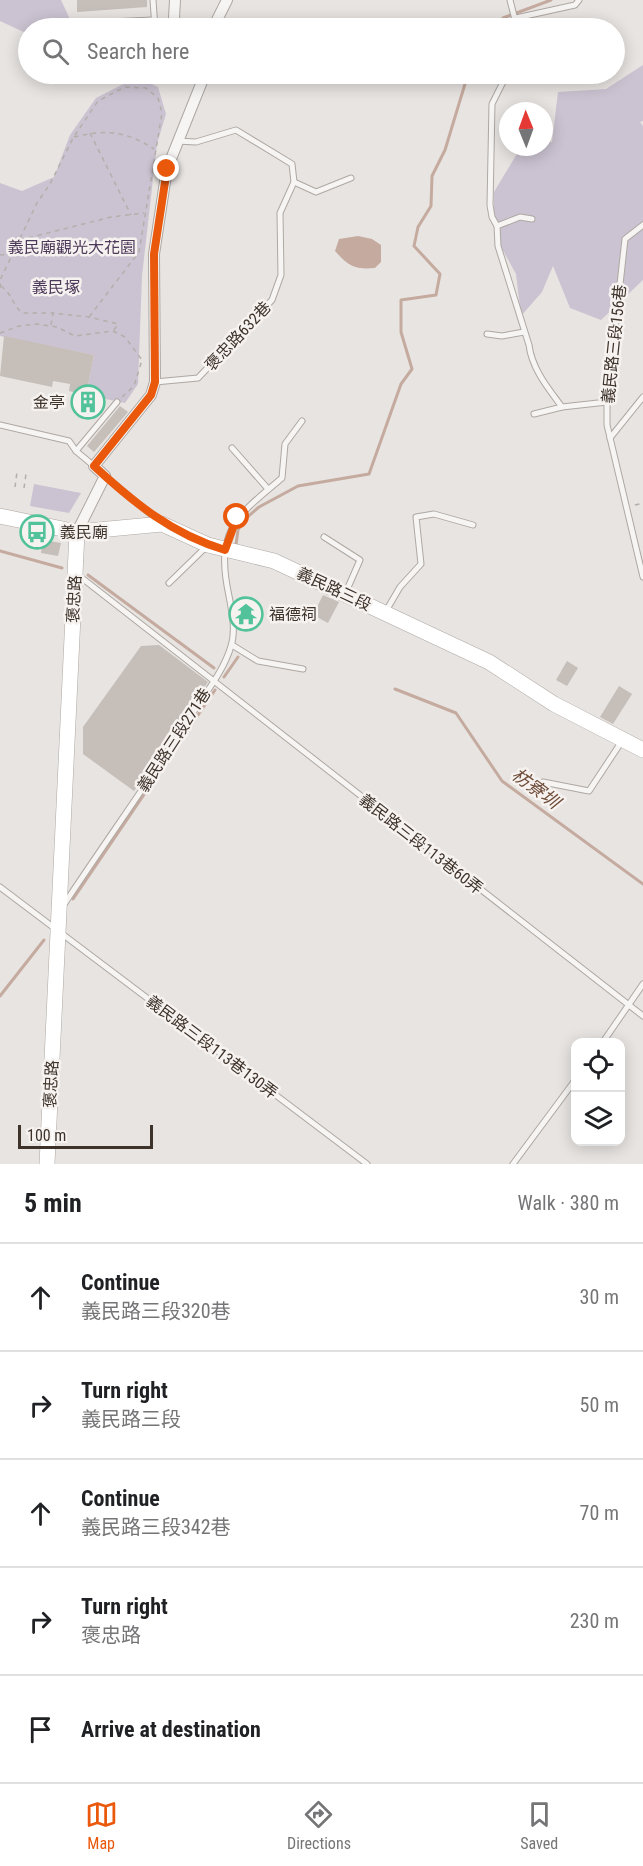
<!DOCTYPE html>
<meta charset="utf-8">
<style>
:root{--surface:#fff;--page:#f6f6f6;--text:#202124;--muted:#757577;--line:#e0e0e0;--accent:#ea580c}
body{margin:0;font-family:"Roboto Condensed","Noto Sans TC",sans-serif;background:var(--page);color:var(--text)}
.controls{position:absolute;right:18px;bottom:18px;display:grid;overflow:hidden;border-radius:12px;box-shadow:0 3px 15px #0003}
.controls button{width:54px;height:54px;display:grid;place-items:center;padding:0;border:0;border-bottom:2px solid var(--line);background:var(--surface);color:var(--text);font:30px sans-serif}
.compass{position:absolute;left:499px;top:102px;width:54px;height:54px;border-radius:50%;background:var(--surface);box-shadow:0 3px 15px #0003;rotate:359deg}
.scale{position:absolute;left:18px;bottom:15px;width:135px;box-sizing:border-box;padding-left:6px;border:3px solid #3e332b;border-top:0;font-size:16px;line-height:21px;white-space:nowrap;color:#3e332b;-webkit-text-stroke:4px #f6f2f0;paint-order:stroke}
.stop{position:absolute;width:18px;height:18px;margin:-14px;border:4px solid #ea580c;border-radius:50%;background:#fff}
.stop.end{background:#ea580c;border-color:#fff;box-shadow:0 2px 6px #0008}
.list{margin:0;padding:0;list-style:none}
h2{display:flex;justify-content:space-between;align-items:center;height:78px;margin:0;padding:0 24px;font-size:26px}
h2 small{font-size:20px;font-weight:400;color:var(--muted)}
.list li{display:grid;grid-template-columns:39px 1fr auto;gap:18px;align-items:center;box-sizing:border-box;height:108px;padding:0 24px;border-top:2px solid var(--line)}
.list b{display:block;font-size:22px;white-space:nowrap}
.list p{margin:0;font-size:20px;white-space:nowrap;color:var(--muted)}
.list em{font-size:20px;font-style:normal;color:var(--muted)}
.icon{flex:none;width:33px;height:33px;fill:none;stroke:currentColor;stroke-width:2;stroke-linecap:round;stroke-linejoin:round}
.map{position:relative;flex:none;width:643px;height:1164px;overflow:hidden}
.search{position:absolute;background:var(--surface);box-shadow:0 3px 15px #0003;left:18px;right:18px;top:18px;height:66px;display:flex;align-items:center;gap:15px;box-sizing:border-box;padding:0 21px;border-radius:33px;color:var(--muted);font-size:22px}
.sheet{height:618px;background:var(--surface)}
nav{display:flex;justify-content:space-around;align-items:center;box-sizing:border-box;height:84px;border-top:2px solid var(--line);background:var(--surface);font-size:16px;color:var(--muted)}
nav a{display:grid;justify-items:center;gap:3px}
nav .on{color:var(--accent)}
.map>svg:first-child{display:block}
.green{fill:#cbc3d1}
.water{fill:#c5ab9f}
.lines{fill:none;stroke-linecap:round;stroke-linejoin:round}
.stream{stroke:#c5ab9f;stroke-width:3}
.building{fill:#c5beb9}
.lane-casing{stroke:#aea8a3;stroke-width:7}
.street-casing{stroke:#aea8a3;stroke-width:12}
.secondary-casing{stroke:#aea8a3;stroke-width:16}
.path{stroke:#b4afab;stroke-width:1.5;stroke-dasharray:4.5 4.5;stroke-linecap:butt}
.lane{stroke:#f7f5f3;stroke-width:5}
.street{stroke:#f7f5f3;stroke-width:10}
.secondary{stroke:#fff;stroke-width:15}
.route{stroke:#ea580c;stroke-width:8}
.labels{text-anchor:middle;dominant-baseline:central;stroke-width:5;stroke-linejoin:round;paint-order:stroke}
.park-label{font-size:16px;fill:#4d3959;stroke:#f6f2f0}
.street-label{font-size:16px;fill:#3e332b;stroke:#f6f2f0}
.poi-label{font-size:16px;fill:#3e332b;stroke:#f6f2f0;text-anchor:start}
.water-label{font-size:18px;font-style:italic;fill:#6f4c39;stroke:#f6f2f0}
</style>
<div class="map">
<svg width="643" height="1164" viewBox="0 0 643 1164">
<rect width="100%" height="100%" fill="#e8e4e1"/>
<!-- green -->
<g class="green">
<path d="M 0,0 L 61,0 L 74,28 L 28,28 L 28,34 L 0,21 Z"/>
<path d="M 643,65 L 643,121 L 640,122 L 643,126 L 643,280 L 601,320 L 570,308 L 553,266 L 542,292 L 521,316 L 516,274 L 494,234 L 494,192 L 521,147 L 544,147 L 544,141 L 552,142 L 558,92 L 606,89 Z"/>
<path d="M 129,81 L 146,81 L 158,87 L 166,114 L 157,144 L 142,276 L 138,384 L 125,403 L 86,395 L 94,355 L 0,336 L 0,183 L 22,191 L 54,177 L 70,135 L 96,98 Z"/>
<path d="M 34,484 L 81,493 L 69,513 L 30,506 Z"/>
</g>
<!-- water -->
<path class="water" d="M 358,236 L 372,239 L 381,245 L 381,262 L 375,268 C 356,270 348,266 335,251 L 339,239 Z"/>
<g class="lines">
<!-- stream -->
<g class="stream">
<path d="M 498,28 L 503,18 L 551,0"/>
<path d="M 236,545 L 238,530 L 244,520 L 259,507 L 298,486 L 369,474 L 401,384 L 412,369 L 401,332 L 401,300 L 436,295 L 440,274 L 414,246 L 418,227 L 431,206 L 432,176 L 445,150 L 468,74"/>
<path d="M 0,551 L 62,568"/>
<path d="M 88,575 L 214,668"/>
<path d="M 224,677 L 238,657"/>
<path d="M 395,689 L 456,713 L 502,781 L 643,884"/>
<path d="M 73,899 L 215,690"/>
<path d="M 0,996 L 44,940"/>
</g>
</g>
<!-- building -->
<g class="building">
<path d="M 77,0 L 147,0 L 147,7 L 77,12 Z"/>
<path d="M 4,336 L 94,355 L 86,395 L 69,391 L 70,384 L 53,381 L 52,387 L 0,376 Z"/>
<path d="M 120,406 L 128,412 L 94,452 L 87,446 Z"/>
<path d="M 43,540 L 61,543 L 58,556 L 41,553 Z"/>
<path d="M 323,595 L 339,602 L 328,623 L 313,615 Z"/>
<path d="M 159,645 L 208,682 L 134,791 L 83,754 L 83,727 L 141,646 Z"/>
<path d="M 567,661 L 578,668 L 567,686 L 556,680 Z"/>
<path d="M 619,686 L 632,694 L 613,724 L 600,717 Z"/>
</g>
<g class="lines">
<defs>
<g id="lane">
<path d="M 153,0 L 155,28"/>
<path d="M 510,0 L 517,28"/>
<path d="M 516,18 L 575,5 L 579,0"/>
<path d="M 85,23 L 153,20"/>
<path d="M 507,74 L 492,104 L 490,205 L 492,217 L 497,226 L 498,246 L 529,345 C 532,369 548,388 562,407"/>
<path d="M 294,182 L 316,192 L 351,178"/>
<path d="M 643,225 L 625,239 L 607,402 L 607,425 L 643,577"/>
<path d="M 497,226 L 520,217 L 532,219"/>
<path d="M 487,334 L 502,336 L 524,332"/>
<path d="M 155,382 L 198,378 L 272,300 L 281,275 L 280,213 L 294,182 L 292,164 L 236,130 L 196,142 L 177,141"/>
<path d="M 534,414 L 562,407 L 607,402"/>
<path d="M 0,425 L 69,441 L 76,451 L 94,466"/>
<path d="M 610,438 L 643,397"/>
<path d="M 232,448 L 268,489"/>
<path d="M 76,451 L 117,402"/>
<path d="M 105,476 L 159,521"/>
<path d="M 324,537 L 360,560 L 346,592"/>
<path d="M 78,575 L 643,1016"/>
<path d="M 169,583 L 207,546"/>
<path d="M 386,611 L 400,587 L 421,564 L 416,517 L 434,514 L 473,525"/>
<path d="M 232,645 L 258,661 L 303,669"/>
<path d="M 543,782 L 589,791 L 622,741"/>
<path d="M 0,887 L 367,1164"/>
<path d="M 65,903 C 106,841 150,780 190,717 C 204,695 224,671 231,646 C 236,631 232,612 229,596 C 215,531 235,517 282,478 L 285,444 L 302,421"/>
<path d="M 603,1042 L 643,984"/>
<path d="M 513,1164 L 576,1079"/>
</g>
<g id="street">
<path d="M 175,0 L 174,18 L 179,28"/>
<path d="M 213,28 L 227,0"/>
<path d="M 77,532 L 105,476 L 94,466 L 151,395 L 155,382 L 154,254 L 167,169 L 205,74"/>
</g>
<g id="secondary">
<path d="M 0,516 L 77,532 L 162,524 L 208,545 L 274,561 L 489,662 L 554,704 L 643,750"/>
<path d="M 47,1164 L 77,532"/>
</g>
</defs>
<!-- lane casing -->
<use href="#lane" class="lane-casing"/>
<!-- street casing -->
<use href="#street" class="street-casing"/>
<!-- secondary casing -->
<use href="#secondary" class="secondary-casing"/>
<!-- path -->
<g class="path">
<path d="M 90,133 L 131,215"/>
<path d="M 74,137 C 106,129 126,131 154,149"/>
<path d="M 20,240 L 111,217 L 144,213"/>
<path d="M 0,255 L 12,254"/>
<path d="M 1,286 C 12,294 12,304 22,313 L 53,313"/>
<path d="M 0,288 L 1,278 L 37,203 L 50,184 L 73,138 L 98,101 L 125,87 L 146,88 L 158,98 L 162,113 L 139,252 L 89,317"/>
<path d="M 51,325 L 53,313 L 89,317 L 118,324 L 114,330"/>
<path d="M 0,333 L 19,326 L 37,324 L 57,327 L 75,336 L 113,331 L 125,337 L 142,360 L 134,386 L 122,397"/>
<path d="M 15,487 L 17,472"/>
<path d="M 24,488 L 26,474"/>
<path d="M 635,505 L 643,503"/>
</g>
<!-- lane -->
<use href="#lane" class="lane"/>
<!-- street -->
<use href="#street" class="street"/>
<!-- secondary -->
<use href="#secondary" class="secondary"/>
</g>
<g class="lines">
<!-- route -->
<path class="route" d="M 167,169 L 154,254 L 155,382 L 151,395 L 94,466 C 134,503 172,534 225,550 L 237,517"/>
</g>
<!-- icons -->
<defs>
<symbol id="building-ring" viewBox="-11 -11 22 22"><circle r="9.5" fill="#f6f2f0" stroke="#51c29a" stroke-width="1.5"/><path d="M-4-6H4V6H1V3H-1V6H-4ZM-2.5-4.3h1.7v1.8h-1.7ZM.8-4.3h1.7v1.8H.8ZM-2.5-1h1.7V.8h-1.7ZM.8-1h1.7V.8H.8Z" fill="#51c29a"/></symbol>
<symbol id="bus-ring" viewBox="-11 -11 22 22"><circle r="9.5" fill="#f6f2f0" stroke="#51c29a" stroke-width="1.5"/><path d="M-5-6H5V4H4V6H2V4H-2V6H-4V4H-5ZM-3.5-4V0h7V-4ZM-3.5 1.2v1.5H-2V1.2ZM2 1.2v1.5H3.5V1.2Z" fill="#51c29a"/></symbol>
<symbol id="temple-ring" viewBox="-11 -11 22 22"><circle r="9.5" fill="#f6f2f0" stroke="#51c29a" stroke-width="1.5"/><path d="M0-6L5-2H3V0L6.5 2.5H4V6H1.5V3h-3V6H-4V2.5H-6.5L-3 0V-2H-5Z" fill="#51c29a"/></symbol>
</defs>
<g fill-rule="evenodd">
<use href="#building-ring" x="69" y="383" width="38" height="38"/>
<use href="#bus-ring" x="18" y="513" width="38" height="38"/>
<use href="#temple-ring" x="227" y="595" width="38" height="38"/>
</g>
<g class="labels">
<!-- park labels -->
<g class="park-label">
<text x="72" y="247">義民廟觀光大花園</text>
<text x="56" y="287">義民塚</text>
</g>
<!-- street labels -->
<g class="street-label">
<text transform="translate(238 336) rotate(-47)">褒忠路632巷</text>
<text transform="translate(614 344) rotate(-84)">義民路三段156巷</text>
<text transform="translate(334 589) rotate(25)">義民路三段</text>
<text transform="translate(74 599) rotate(-87)">褒忠路</text>
<text transform="translate(174 740) rotate(-57)">義民路三段271巷</text>
<text transform="translate(421 844) rotate(38)">義民路三段113巷60弄</text>
<text transform="translate(212 1047) rotate(37)">義民路三段113巷130弄</text>
<text transform="translate(51 1084) rotate(-87)">褒忠路</text>
</g>
<!-- poi labels -->
<g class="poi-label">
<text x="65" y="402" text-anchor="end">金亭</text>
<text x="60" y="532">義民廟</text>
<text x="269" y="614">福德祠</text>
</g>
<!-- water labels -->
<g class="water-label">
<text transform="translate(536 788) rotate(37)">枋寮圳</text>
</g>
</g>
</svg>
<div class="controls">
<button><svg class="icon" aria-label="locate" viewBox="0 0 24 24"><circle cx="12" cy="12" r="6"/><path d="M12 2v4M12 18v4M2 12h4M18 12h4"/></svg></button>
<button><svg class="icon" aria-label="layers" viewBox="0 0 24 24"><path d="M12 4l9 5-9 5-9-5zM3 14l9 5 9-5"/></svg></button>
</div>
<svg class="compass" viewBox="-18 -18 36 36"><path d="M0-13l5 13h-10z" fill="#e53935"/><path d="M0 13l5-13h-10z" fill="#757577"/></svg>
<div class="scale">100 m</div>
<div class="stop" style="left:237px;top:517px"></div>
<div class="stop end" style="left:167px;top:169px"></div>
<div class="search"><svg class="icon" aria-label="search" viewBox="0 0 24 24"><circle cx="10" cy="10" r="6"/><path d="M15 15l6 6"/></svg>Search here</div>
</div>
<section class="sheet">
<h2>5 min<small>Walk · 380 m</small></h2>
<ul class="list">
<li><svg class="icon" aria-label="ahead" viewBox="0 0 24 24"><path d="M12 20V5M6 11l6-6 6 6"/></svg><div><b>Continue</b><p>義民路三段320巷</p></div><em>30 m</em></li>
<li><svg class="icon" aria-label="right" viewBox="0 0 24 24"><path d="M7 20v-9h11M14 6l5 5-5 5"/></svg><div><b>Turn right</b><p>義民路三段</p></div><em>50 m</em></li>
<li><svg class="icon" aria-label="ahead" viewBox="0 0 24 24"><path d="M12 20V5M6 11l6-6 6 6"/></svg><div><b>Continue</b><p>義民路三段342巷</p></div><em>70 m</em></li>
<li><svg class="icon" aria-label="right" viewBox="0 0 24 24"><path d="M7 20v-9h11M14 6l5 5-5 5"/></svg><div><b>Turn right</b><p>褒忠路</p></div><em>230 m</em></li>
<li><svg class="icon" aria-label="arrive" viewBox="0 0 24 24"><path d="M6 21V4h12l-3 4 3 4H6"/></svg><div><b>Arrive at destination</b></div></li>
</ul>
</section>
<nav>
<a class="on"><svg class="icon" aria-label="map" viewBox="0 0 24 24"><path d="M3 6l6-2 6 2 6-2v14l-6 2-6-2-6 2zM9 4v14M15 6v14"/></svg>Map</a>
<a><svg class="icon" aria-label="directions" viewBox="0 0 24 24"><path d="M12 3l9 9-9 9-9-9zM9 14v-3h6M13 9l2 2-2 2"/></svg>Directions</a>
<a><svg class="icon" aria-label="saved" viewBox="0 0 24 24"><path d="M7 4h10v16l-5-4-5 4z"/></svg>Saved</a>
</nav>
